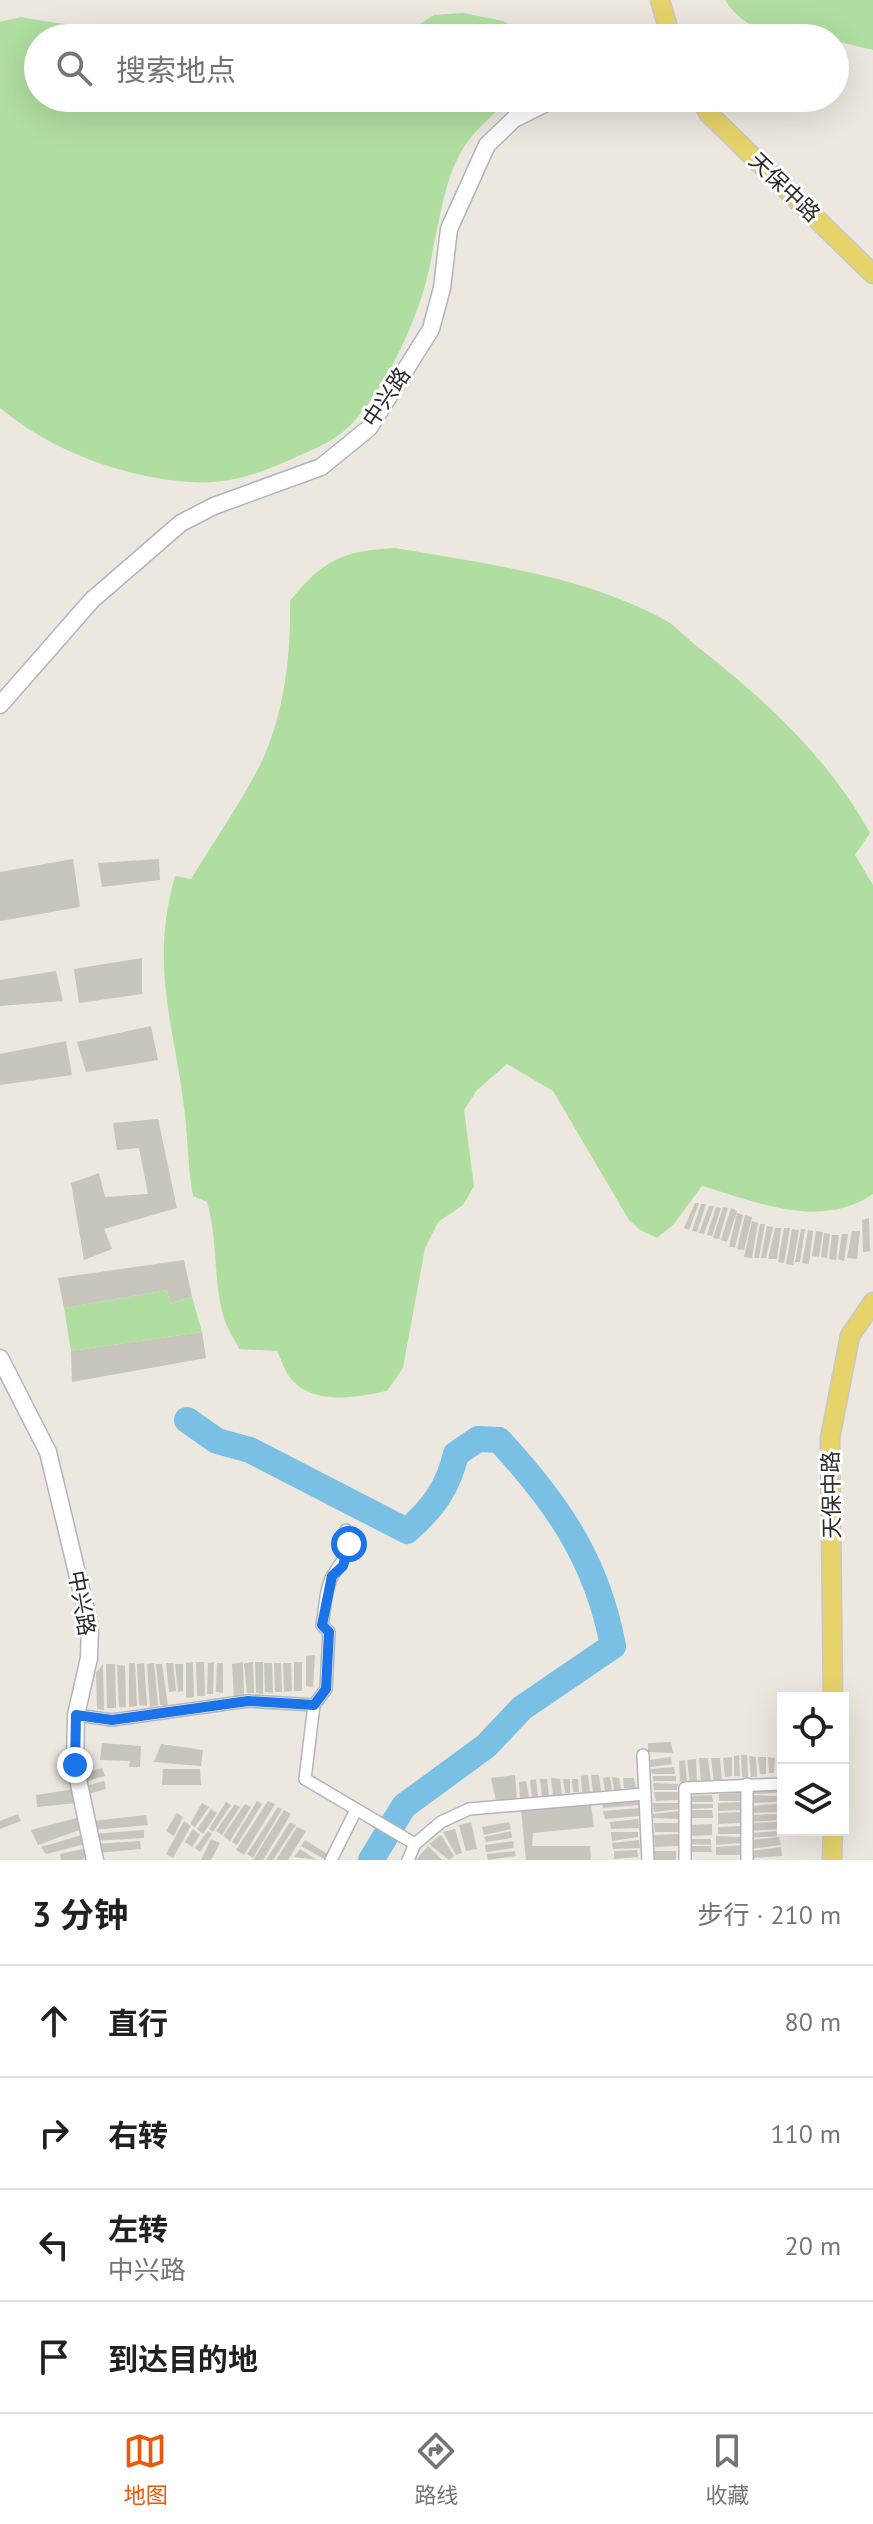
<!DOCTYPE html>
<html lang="zh">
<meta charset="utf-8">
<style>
:root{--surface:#fff;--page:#f2f2f2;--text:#202124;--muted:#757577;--line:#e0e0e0;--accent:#ea580c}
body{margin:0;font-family:"PT Sans","Noto Sans SC",sans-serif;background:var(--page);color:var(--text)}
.controls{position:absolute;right:24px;bottom:24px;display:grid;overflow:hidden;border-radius:0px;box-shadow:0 8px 32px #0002}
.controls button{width:72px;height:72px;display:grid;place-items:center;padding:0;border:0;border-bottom:2px solid var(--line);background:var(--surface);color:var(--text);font:40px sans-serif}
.stop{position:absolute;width:24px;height:24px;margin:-18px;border:6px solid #1a73e8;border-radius:50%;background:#fff}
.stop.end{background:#1a73e8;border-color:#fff;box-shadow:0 2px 8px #0008}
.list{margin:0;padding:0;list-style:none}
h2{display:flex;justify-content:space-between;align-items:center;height:104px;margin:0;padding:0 32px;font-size:34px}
h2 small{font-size:26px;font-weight:400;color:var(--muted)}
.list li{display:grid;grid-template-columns:52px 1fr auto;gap:24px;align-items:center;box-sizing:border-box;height:112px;padding:0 32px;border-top:2px solid var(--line)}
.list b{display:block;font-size:30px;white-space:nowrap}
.list p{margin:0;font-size:26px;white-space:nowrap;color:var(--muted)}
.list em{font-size:26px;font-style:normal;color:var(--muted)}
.icon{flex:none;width:44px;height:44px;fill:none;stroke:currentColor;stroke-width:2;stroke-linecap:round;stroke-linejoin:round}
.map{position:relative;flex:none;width:873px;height:1860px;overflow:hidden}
.search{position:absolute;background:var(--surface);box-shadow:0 8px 32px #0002;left:24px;right:24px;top:24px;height:88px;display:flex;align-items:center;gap:20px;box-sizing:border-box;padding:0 28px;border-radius:44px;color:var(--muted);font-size:30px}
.sheet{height:552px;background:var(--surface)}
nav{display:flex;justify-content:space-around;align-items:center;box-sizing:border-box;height:112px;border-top:2px solid var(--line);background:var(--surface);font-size:22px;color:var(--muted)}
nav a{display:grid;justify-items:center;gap:4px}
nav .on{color:var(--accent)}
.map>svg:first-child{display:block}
.green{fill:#b0dea0}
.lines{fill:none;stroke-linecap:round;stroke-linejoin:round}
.river{stroke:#7ac0e5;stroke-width:26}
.building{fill:#c8c5bd}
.minor-casing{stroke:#b2b4be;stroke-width:14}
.secondary-casing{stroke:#b2b4be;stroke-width:19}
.primary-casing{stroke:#c8c8c8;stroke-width:21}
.minor{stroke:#fff;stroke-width:11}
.secondary{stroke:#fff;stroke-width:16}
.primary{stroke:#e6d36a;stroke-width:18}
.route{stroke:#1a73e8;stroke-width:10}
.labels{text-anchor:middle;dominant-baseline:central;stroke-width:6;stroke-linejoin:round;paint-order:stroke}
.street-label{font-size:22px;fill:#2b2b2b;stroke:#fff}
</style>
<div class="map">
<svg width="873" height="1860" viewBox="0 0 873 1860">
<rect width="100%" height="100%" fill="#ece7df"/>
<!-- green -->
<g class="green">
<path d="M 725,0 L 873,0 L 873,50 L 835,41 L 835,38 C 793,38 749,38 725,0 Z"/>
<path d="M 463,13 L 503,21 L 524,32 L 526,38 L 397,38 L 434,15 Z"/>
<path d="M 21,17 C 56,25 90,23 123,38 L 38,38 L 38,98 L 512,98 C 491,116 467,136 456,162 C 443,188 435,243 428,274 C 417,322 381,400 343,432 C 329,443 310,451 294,458 C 259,474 228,485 189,482 C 123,477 51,451 0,408 L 0,22 Z"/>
<path d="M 395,548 C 483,563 585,576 665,620 C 677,627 687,639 698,647 C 766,701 827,756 870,833 L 855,855 L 873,885 L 873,1194 C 820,1230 757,1202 702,1186 L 673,1225 L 657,1238 L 640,1230 L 629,1220 L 553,1091 L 507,1064 L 477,1090 L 464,1110 L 474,1186 L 463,1205 L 438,1222 L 425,1248 L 403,1368 L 387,1391 C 357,1397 314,1406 291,1379 C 285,1372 281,1359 277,1351 L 239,1349 C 234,1338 226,1327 223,1315 C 213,1278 218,1240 207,1202 L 193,1196 C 188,1169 188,1143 185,1115 C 175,1026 149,969 175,876 L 191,879 C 213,843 238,807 258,769 C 284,719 291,656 290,601 C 323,560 342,551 395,548 Z"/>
<path d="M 167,1290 L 170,1303 L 192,1297 L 202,1332 L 71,1351 L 64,1308 Z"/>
</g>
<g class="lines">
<!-- river -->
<path class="river" d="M 187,1420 L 217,1441 L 250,1450 L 407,1531 C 433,1508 448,1488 456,1454 L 478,1439 L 499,1440 C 557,1503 597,1560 613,1646 L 522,1708 L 486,1746 L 404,1806 L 371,1860"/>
</g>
<!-- building -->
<g class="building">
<path d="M 73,859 L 80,907 L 0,921 L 0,872 Z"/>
<path d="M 159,859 L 160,880 L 102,887 L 98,863 Z"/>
<path d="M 142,958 L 142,994 L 79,1003 L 74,969 Z"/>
<path d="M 56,971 L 63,1001 L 0,1006 L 0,980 Z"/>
<path d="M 151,1026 L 158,1060 L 86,1072 L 77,1042 Z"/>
<path d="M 66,1041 L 72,1075 L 0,1085 L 0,1054 Z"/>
<path d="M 158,1119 L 177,1208 L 104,1229 L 112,1249 L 84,1260 L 71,1183 L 99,1173 L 105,1197 L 148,1194 L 139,1148 L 117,1150 L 113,1123 Z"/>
<path d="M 695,1203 L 699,1203 L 689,1230 L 684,1228 Z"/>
<path d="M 701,1204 L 706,1204 L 697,1232 L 692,1231 Z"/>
<path d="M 709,1206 L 714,1206 L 704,1234 L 699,1233 Z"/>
<path d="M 716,1207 L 721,1208 L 712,1236 L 707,1235 Z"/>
<path d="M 723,1207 L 728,1208 L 719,1239 L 713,1238 Z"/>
<path d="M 731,1208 L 737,1211 L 727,1242 L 721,1240 Z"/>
<path d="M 737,1213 L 743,1215 L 735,1247 L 729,1247 Z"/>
<path d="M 745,1215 L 752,1217 L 744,1250 L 737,1249 Z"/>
<path d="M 869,1218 L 870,1251 L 863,1252 L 862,1220 Z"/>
<path d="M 752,1221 L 758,1223 L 752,1258 L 744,1257 Z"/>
<path d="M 760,1224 L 765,1224 L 759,1258 L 754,1258 Z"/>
<path d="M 767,1226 L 773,1227 L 766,1258 L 761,1258 Z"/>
<path d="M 775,1228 L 781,1228 L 777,1259 L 768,1259 Z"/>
<path d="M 784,1228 L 790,1228 L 784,1263 L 778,1262 Z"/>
<path d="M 792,1229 L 799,1230 L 793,1265 L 786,1264 Z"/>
<path d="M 801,1229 L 805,1229 L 800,1262 L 795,1262 Z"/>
<path d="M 808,1230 L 813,1231 L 809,1264 L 802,1263 Z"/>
<path d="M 816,1231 L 823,1232 L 819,1257 L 812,1256 Z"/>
<path d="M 852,1231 L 860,1231 L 857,1259 L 847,1258 Z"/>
<path d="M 824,1233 L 830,1234 L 827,1258 L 821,1257 Z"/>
<path d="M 842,1234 L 848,1234 L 844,1261 L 838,1259 Z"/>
<path d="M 832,1235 L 839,1235 L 836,1260 L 829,1259 Z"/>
<path d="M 184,1260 L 192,1297 L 170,1303 L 167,1290 L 64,1308 L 58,1278 Z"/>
<path d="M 202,1332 L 206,1358 L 72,1382 L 71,1351 Z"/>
<path d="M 315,1655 L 313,1687 L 306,1686 L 306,1656 Z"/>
<path d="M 193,1662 L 194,1697 L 186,1698 L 186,1663 Z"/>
<path d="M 196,1662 L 204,1662 L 205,1696 L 197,1696 Z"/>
<path d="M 214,1662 L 213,1694 L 207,1694 L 208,1663 Z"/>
<path d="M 243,1662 L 244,1697 L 234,1698 L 232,1664 Z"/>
<path d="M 253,1662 L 254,1693 L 247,1693 L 244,1663 Z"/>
<path d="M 255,1662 L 263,1662 L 263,1694 L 256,1693 Z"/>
<rect x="294" y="1662" width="8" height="29"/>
<path d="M 129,1663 L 135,1663 L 137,1706 L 129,1707 Z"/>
<path d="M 144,1663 L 147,1706 L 139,1705 L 137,1664 Z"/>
<path d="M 154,1663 L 158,1705 L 150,1707 L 147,1664 Z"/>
<path d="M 166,1663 L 173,1663 L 176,1691 L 169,1692 Z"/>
<path d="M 217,1663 L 223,1663 L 223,1693 L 216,1692 Z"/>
<path d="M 264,1663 L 272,1663 L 273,1693 L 265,1692 Z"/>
<path d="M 274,1663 L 281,1663 L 282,1692 L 275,1692 Z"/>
<path d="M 283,1663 L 291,1663 L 292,1691 L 284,1692 Z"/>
<path d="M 103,1664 L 104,1710 L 97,1709 L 96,1673 Z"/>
<path d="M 106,1664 L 115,1664 L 116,1708 L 107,1708 Z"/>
<path d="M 156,1664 L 162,1664 L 168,1706 L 160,1705 Z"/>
<path d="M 175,1664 L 183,1664 L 183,1691 L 178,1692 Z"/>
<path d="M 117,1665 L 125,1666 L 126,1707 L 119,1707 Z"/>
<path d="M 671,1742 L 673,1753 L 648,1752 L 648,1743 Z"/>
<path d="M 102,1743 L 141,1746 L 140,1767 L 129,1767 L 130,1761 L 100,1760 Z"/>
<path d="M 161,1744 L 203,1750 L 201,1766 L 154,1762 Z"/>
<path d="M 739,1755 L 740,1776 L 734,1776 L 734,1756 Z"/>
<path d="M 741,1755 L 747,1755 L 748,1777 L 742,1777 Z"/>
<path d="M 749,1756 L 756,1757 L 757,1777 L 751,1777 Z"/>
<path d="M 671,1757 L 672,1764 L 651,1767 L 650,1760 Z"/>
<path d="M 732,1757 L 732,1776 L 725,1777 L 723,1758 Z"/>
<path d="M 758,1757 L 766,1757 L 766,1774 L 760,1774 Z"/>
<path d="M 768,1757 L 775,1758 L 774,1773 L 769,1773 Z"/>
<path d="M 699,1758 L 708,1758 L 711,1783 L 701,1783 Z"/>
<path d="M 711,1758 L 720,1758 L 722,1782 L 714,1782 Z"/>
<path d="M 777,1758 L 782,1758 L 783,1777 L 777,1777 Z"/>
<path d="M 696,1759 L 697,1785 L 690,1784 L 687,1760 Z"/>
<path d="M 685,1760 L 687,1781 L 680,1782 L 679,1761 Z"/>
<path d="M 674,1767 L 675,1774 L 652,1774 L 651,1769 Z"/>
<path d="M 102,1768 L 105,1776 L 84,1782 L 82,1774 Z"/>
<path d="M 163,1769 L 200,1769 L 201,1785 L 162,1785 Z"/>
<path d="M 515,1775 L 517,1799 L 496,1801 L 491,1778 Z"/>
<path d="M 588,1775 L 590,1792 L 582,1792 L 581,1776 Z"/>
<path d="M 591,1775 L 599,1775 L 601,1791 L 593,1792 Z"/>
<rect x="653" y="1776" width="23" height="5"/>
<path d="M 610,1777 L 612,1791 L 605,1791 L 603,1778 Z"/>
<path d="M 612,1777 L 619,1778 L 621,1790 L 614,1790 Z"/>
<path d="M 551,1778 L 560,1779 L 562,1795 L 553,1796 Z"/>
<path d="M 623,1778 L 634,1778 L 636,1789 L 624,1788 Z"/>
<path d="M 536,1779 L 538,1797 L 532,1797 L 530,1780 Z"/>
<path d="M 540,1779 L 547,1779 L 549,1796 L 542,1796 Z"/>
<path d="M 563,1779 L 570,1779 L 570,1793 L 565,1793 Z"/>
<path d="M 572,1779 L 578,1779 L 579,1792 L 573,1792 Z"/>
<path d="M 104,1781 L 106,1789 L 85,1795 L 82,1787 Z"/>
<path d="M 526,1781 L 529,1797 L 520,1799 L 519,1782 Z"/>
<path d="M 653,1783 L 678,1784 L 677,1790 L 654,1790 Z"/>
<path d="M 750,1787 L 777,1787 L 778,1793 L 750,1794 Z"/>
<path d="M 75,1789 L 77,1803 L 37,1807 L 36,1795 Z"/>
<path d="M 654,1792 L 678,1792 L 679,1800 L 656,1801 Z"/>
<path d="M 741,1793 L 742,1801 L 719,1801 L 719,1794 Z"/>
<path d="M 712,1795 L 713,1802 L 689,1802 L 689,1796 Z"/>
<path d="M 751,1795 L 777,1796 L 777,1802 L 750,1803 Z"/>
<path d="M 638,1798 L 639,1805 L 603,1808 L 602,1802 Z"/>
<path d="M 257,1801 L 262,1804 L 237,1845 L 232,1842 Z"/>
<path d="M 268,1801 L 275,1804 L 244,1855 L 236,1850 Z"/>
<path d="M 226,1802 L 231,1805 L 213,1832 L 209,1829 Z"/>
<path d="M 741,1802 L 741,1810 L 718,1811 L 718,1803 Z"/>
<path d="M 202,1803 L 209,1807 L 195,1827 L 190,1824 Z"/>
<path d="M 653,1803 L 679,1803 L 679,1809 L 654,1812 Z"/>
<path d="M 235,1804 L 240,1807 L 222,1835 L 216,1831 Z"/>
<path d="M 245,1804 L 251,1807 L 230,1841 L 223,1836 Z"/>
<path d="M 688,1804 L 713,1804 L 713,1808 L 688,1809 Z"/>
<path d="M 777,1804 L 777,1812 L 750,1813 L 750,1806 Z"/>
<path d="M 591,1805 L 594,1827 L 533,1833 L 532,1846 L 590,1846 L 591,1860 L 526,1860 L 521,1810 Z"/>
<path d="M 278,1807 L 282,1809 L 253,1858 L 247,1854 Z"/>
<path d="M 639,1808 L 640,1816 L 605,1819 L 603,1811 Z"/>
<path d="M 211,1809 L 217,1813 L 203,1834 L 197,1829 Z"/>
<path d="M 284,1810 L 291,1814 L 263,1860 L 253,1860 Z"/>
<path d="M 688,1810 L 712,1810 L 713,1818 L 688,1818 Z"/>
<path d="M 679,1811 L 679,1819 L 653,1818 L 653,1814 Z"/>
<path d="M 741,1812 L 741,1823 L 718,1824 L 718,1813 Z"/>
<path d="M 177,1813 L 183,1817 L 174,1836 L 166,1831 Z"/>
<path d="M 18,1814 L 21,1821 L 0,1829 L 0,1821 Z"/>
<path d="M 778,1814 L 779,1820 L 750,1822 L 750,1815 Z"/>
<path d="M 146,1815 L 148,1825 L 93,1830 L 92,1821 Z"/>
<path d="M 80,1817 L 82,1829 L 38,1845 L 31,1830 Z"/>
<path d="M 638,1819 L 639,1828 L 611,1829 L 610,1822 Z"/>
<path d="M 184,1821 L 191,1826 L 173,1858 L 166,1854 Z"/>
<path d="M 290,1822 L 296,1825 L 273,1860 L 266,1860 Z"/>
<path d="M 471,1822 L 477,1849 L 466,1851 L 459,1825 Z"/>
<path d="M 509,1822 L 511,1829 L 484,1835 L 482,1827 Z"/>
<path d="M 778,1822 L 779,1829 L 749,1831 L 750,1823 Z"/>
<path d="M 654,1823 L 678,1823 L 679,1832 L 655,1832 Z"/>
<path d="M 712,1824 L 712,1835 L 690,1836 L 689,1825 Z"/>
<path d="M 741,1826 L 742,1834 L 718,1834 L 718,1827 Z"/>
<path d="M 297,1827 L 306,1831 L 288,1860 L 276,1860 Z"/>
<path d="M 193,1829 L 200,1835 L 192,1847 L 185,1842 Z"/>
<path d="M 455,1829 L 462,1853 L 456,1855 L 443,1832 Z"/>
<path d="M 144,1830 L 144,1838 L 94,1841 L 94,1834 Z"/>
<path d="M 208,1831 L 212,1834 L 200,1852 L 195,1848 Z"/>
<path d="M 511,1831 L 512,1838 L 486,1842 L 484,1837 Z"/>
<path d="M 779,1831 L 780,1836 L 750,1838 L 750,1833 Z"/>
<path d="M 611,1832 L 638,1832 L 638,1837 L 612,1841 Z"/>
<path d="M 85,1834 L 86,1844 L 46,1854 L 41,1847 Z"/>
<path d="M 679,1834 L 678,1846 L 655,1847 L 654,1835 Z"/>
<path d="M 441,1835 L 454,1856 L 449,1860 L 429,1844 Z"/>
<path d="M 716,1836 L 741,1837 L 742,1843 L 716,1845 Z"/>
<path d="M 779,1837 L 781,1845 L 750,1849 L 749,1840 Z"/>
<path d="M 211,1839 L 220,1843 L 211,1860 L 201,1860 Z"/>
<path d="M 688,1839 L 711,1839 L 711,1845 L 688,1844 Z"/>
<path d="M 305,1840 L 329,1855 L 326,1860 L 301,1846 Z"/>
<path d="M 639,1840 L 640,1848 L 613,1849 L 612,1843 Z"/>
<path d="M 140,1841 L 141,1849 L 97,1853 L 95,1844 Z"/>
<path d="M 513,1841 L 514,1848 L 486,1852 L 485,1845 Z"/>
<path d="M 741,1845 L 742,1855 L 716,1855 L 716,1847 Z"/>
<path d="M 428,1846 L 442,1860 L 416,1860 Z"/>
<path d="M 689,1846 L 711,1846 L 712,1852 L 689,1852 Z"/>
<path d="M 781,1847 L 782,1856 L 750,1858 L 750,1851 Z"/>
<path d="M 87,1848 L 90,1857 L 80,1860 L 61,1860 L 60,1854 Z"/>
<path d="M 300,1849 L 317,1860 L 294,1857 Z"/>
<path d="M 637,1850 L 638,1857 L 614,1859 L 614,1851 Z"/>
<path d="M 515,1851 L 516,1856 L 488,1860 L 487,1854 Z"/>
<rect x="654" y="1851" width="22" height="9"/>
</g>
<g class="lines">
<defs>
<g id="minor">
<path d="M 346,1530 C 352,1554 344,1557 333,1575 C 325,1588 325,1611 322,1625 L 329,1632 L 326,1689 L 314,1705 L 305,1779 L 415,1844"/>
<path d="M 76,1715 L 112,1720 L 248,1701 L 314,1705"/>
<path d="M 643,1755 L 648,1860"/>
<path d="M 331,1860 L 355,1812"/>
<path d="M 408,1860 L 415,1844 L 441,1822 L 469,1809 L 645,1794"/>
<path d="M 685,1860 L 685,1788 L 783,1784"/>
<path d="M 747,1860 L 747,1784"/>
</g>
<g id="secondary">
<path d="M 0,705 L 92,600 L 181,523 L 214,506 L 321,467 L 369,428 L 431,329 L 442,288 L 449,229 L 487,145 L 514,119 L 556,98"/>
<path d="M 0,1358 L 48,1452 L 90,1627 L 89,1658 L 76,1715 L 75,1765 L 95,1860"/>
</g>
<g id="primary">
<path d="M 660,0 L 671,38"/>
<path d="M 700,98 L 709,114 L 873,274"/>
<path d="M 833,1698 L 830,1438 L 850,1336 L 873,1302"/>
<path d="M 832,1860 L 833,1830"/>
</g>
</defs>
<!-- minor casing -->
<use href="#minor" class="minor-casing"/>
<!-- secondary casing -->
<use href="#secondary" class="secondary-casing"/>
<!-- primary casing -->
<use href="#primary" class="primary-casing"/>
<!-- minor -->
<use href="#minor" class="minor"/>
<!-- secondary -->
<use href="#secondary" class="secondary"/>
<!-- primary -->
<use href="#primary" class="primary"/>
</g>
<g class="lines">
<!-- route -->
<path class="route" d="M 75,1765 L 76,1715 L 112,1720 L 248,1701 L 314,1705 L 326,1689 L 329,1632 L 322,1625 L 332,1576 L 343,1566 L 349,1544"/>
</g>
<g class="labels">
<!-- street labels -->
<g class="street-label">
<text transform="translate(785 187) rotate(44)">天保中路</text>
<text transform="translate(386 397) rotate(-56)">中兴路</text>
<text transform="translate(831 1495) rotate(-91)">天保中路</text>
<text transform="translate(82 1603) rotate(80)">中兴路</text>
</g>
</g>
</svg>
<div class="controls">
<button><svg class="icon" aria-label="locate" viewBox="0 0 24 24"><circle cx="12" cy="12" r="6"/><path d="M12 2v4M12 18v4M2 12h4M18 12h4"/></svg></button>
<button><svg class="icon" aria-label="layers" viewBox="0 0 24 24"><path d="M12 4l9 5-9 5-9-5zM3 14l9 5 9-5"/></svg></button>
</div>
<div class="stop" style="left:349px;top:1544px"></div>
<div class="stop end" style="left:75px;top:1765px"></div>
<div class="search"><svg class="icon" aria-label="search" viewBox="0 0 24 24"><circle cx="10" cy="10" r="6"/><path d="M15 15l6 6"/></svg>搜索地点</div>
</div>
<section class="sheet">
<h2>3 分钟<small>步行 · 210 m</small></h2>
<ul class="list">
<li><svg class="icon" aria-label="ahead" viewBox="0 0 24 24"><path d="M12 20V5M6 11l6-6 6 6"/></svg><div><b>直行</b></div><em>80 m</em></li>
<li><svg class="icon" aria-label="right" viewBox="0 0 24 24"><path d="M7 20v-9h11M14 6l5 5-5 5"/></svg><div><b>右转</b></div><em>110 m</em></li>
<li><svg class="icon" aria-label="left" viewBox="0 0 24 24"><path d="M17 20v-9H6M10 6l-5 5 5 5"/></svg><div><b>左转</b><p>中兴路</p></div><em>20 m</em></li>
<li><svg class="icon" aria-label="arrive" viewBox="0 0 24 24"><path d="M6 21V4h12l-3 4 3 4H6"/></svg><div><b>到达目的地</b></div></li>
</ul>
</section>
<nav>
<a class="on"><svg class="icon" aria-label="map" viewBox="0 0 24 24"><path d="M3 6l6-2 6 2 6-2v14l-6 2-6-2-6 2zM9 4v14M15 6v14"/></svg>地图</a>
<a><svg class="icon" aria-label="directions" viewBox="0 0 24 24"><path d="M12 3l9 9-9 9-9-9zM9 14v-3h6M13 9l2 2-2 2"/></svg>路线</a>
<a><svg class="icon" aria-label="saved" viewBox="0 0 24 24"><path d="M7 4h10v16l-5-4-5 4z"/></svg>收藏</a>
</nav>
